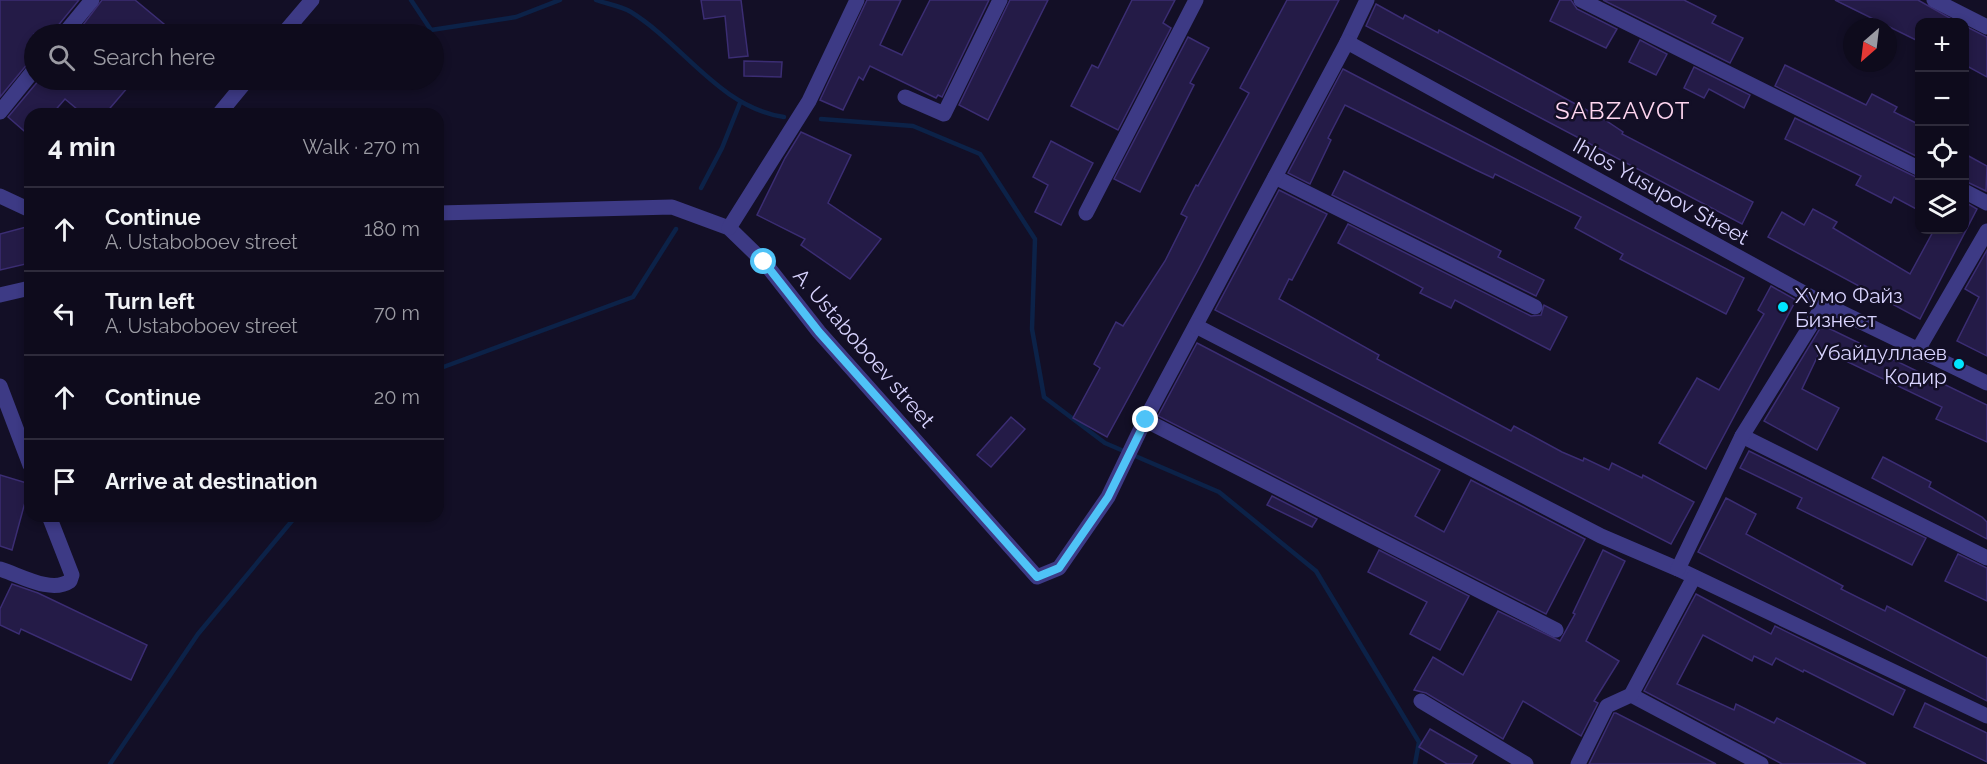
<!DOCTYPE html>
<meta charset="utf-8">
<style>
:root{--surface:#0e0b1c;--page:#171425;--text:#f1f3f6;--muted:#9b9ba3;--line:#2e2b3b}
body{margin:0;font-family:Raleway,sans-serif;background:var(--page);color:var(--text)}
.controls{position:absolute;right:18px;top:18px;display:grid;overflow:hidden;border-radius:12px;box-shadow:0 3px 9px #0003}
.controls button{width:54px;height:54px;display:grid;place-items:center;padding:0;border:0;border-bottom:2px solid var(--line);background:var(--surface);color:var(--text);font:30px sans-serif}
.compass{position:absolute;left:1843px;top:18px;width:54px;height:54px;border-radius:50%;background:var(--surface);box-shadow:0 3px 9px #0003;rotate:208deg}
.stop{position:absolute;width:18px;height:18px;margin:-14px;border:4px solid #4fc3f7;border-radius:50%;background:#fff}
.stop.end{background:#4fc3f7;border-color:#fff;box-shadow:0 2px 6px #0008}
.list{margin:0;padding:0;list-style:none}
h2{display:flex;justify-content:space-between;align-items:center;height:78px;margin:0;padding:0 24px;font-size:26px}
h2 small{font-size:20px;font-weight:400;color:var(--muted)}
.list li{display:grid;grid-template-columns:39px 1fr auto;gap:18px;align-items:center;box-sizing:border-box;height:84px;padding:0 24px;border-top:2px solid var(--line)}
.list b{display:block;font-size:22px;white-space:nowrap}
.list p{margin:0;font-size:20px;white-space:nowrap;color:var(--muted)}
.list em{font-size:20px;font-style:normal;color:var(--muted)}
.icon{flex:none;width:33px;height:33px;fill:none;stroke:currentColor;stroke-width:2;stroke-linecap:round;stroke-linejoin:round}
.map{position:relative;flex:none;width:1987px;height:764px;overflow:hidden}
.search{position:absolute;background:var(--surface);box-shadow:0 3px 9px #0003;left:24px;top:24px;width:420px;height:66px;display:flex;align-items:center;gap:15px;box-sizing:border-box;padding:0 21px;border-radius:33px;color:var(--muted);font-size:22px}
.panel{position:absolute;background:var(--surface);box-shadow:0 3px 9px #0003;left:24px;top:108px;width:420px;height:414px;border-radius:18px}
.map>svg:first-child{display:block}
.lines{fill:none;stroke-linecap:round;stroke-linejoin:round}
.stream{stroke:#0c2248;stroke-width:4.5}
.building{fill:#241b47;stroke:#3b2d73;stroke-width:1.5}
.minor{stroke:#3d3a85;stroke-width:15}
.route{stroke:#4fc3f7;stroke-width:8}
.poi-dot{fill:#00e5ff;stroke:#130f26;stroke-width:2}
.labels{text-anchor:middle;dominant-baseline:central;stroke-width:5;stroke-linejoin:round;paint-order:stroke}
.street-label{font-size:21px;fill:#d9d4ff;stroke:#130f26}
.poi-label{font-size:21px;fill:#d9d4ff;stroke:#130f26;text-anchor:start}
.quarter-label{font-size:24px;letter-spacing:1.5px;fill:#ffd6f0;stroke:#130f26}
</style>
<div class="map">
<svg width="1987" height="764" viewBox="0 0 1987 764">
<rect width="100%" height="100%" fill="#130f26"/>
<g class="lines">
<!-- stream -->
<g class="stream">
<path d="M 411,0 L 431,30 L 516,17 L 560,0"/>
<path d="M 596,0 C 607,4 621,6 631,12 C 684,45 719,107 784,117"/>
<path d="M 821,119 L 913,126 L 980,154 L 1035,239 L 1032,329 L 1044,397 L 1105,443 L 1219,492 L 1316,571 L 1419,742 L 1415,764"/>
<path d="M 701,188 L 722,148 L 740,103"/>
<path d="M 438,369 L 633,297 L 676,229"/>
<path d="M 110,764 L 198,634 L 296,516"/>
</g>
</g>
<!-- building -->
<g class="building">
<path d="M 0,0 L 79,0 L 56,28 L 55,34 L 34,34 L 34,56 L 0,97 Z"/>
<path d="M 102,0 L 135,0 L 176,34 L 76,34 Z"/>
<path d="M 701,0 L 741,0 L 748,56 L 729,58 L 725,16 L 704,19 Z"/>
<path d="M 867,0 L 901,0 L 880,45 L 902,55 L 930,0 L 989,0 L 942,97 L 938,95 L 936,98 L 870,66 L 863,80 L 859,77 L 843,110 L 820,100 Z"/>
<path d="M 1010,0 L 1048,0 L 988,120 L 959,105 Z"/>
<path d="M 1132,0 L 1175,0 L 1163,23 L 1171,28 L 1118,130 L 1071,106 L 1092,65 L 1098,68 Z"/>
<path d="M 1287,0 L 1339,0 L 1197,272 L 1107,437 L 1073,418 L 1100,368 L 1094,364 L 1116,322 L 1123,326 L 1165,261 L 1187,217 L 1181,214 L 1196,185 L 1198,186 L 1249,93 L 1240,88 Z"/>
<path d="M 1560,0 L 1571,0 L 1577,9 L 1617,29 L 1606,48 L 1550,21 Z"/>
<path d="M 1603,0 L 1684,0 L 1716,16 L 1712,23 L 1743,38 L 1730,63 Z"/>
<path d="M 1835,0 L 1918,0 L 1957,22 L 1920,22 L 1920,42 Z"/>
<path d="M 1376,4 L 1403,19 L 1405,15 L 1438,33 L 1439,30 L 1605,120 L 1623,132 L 1622,134 L 1753,202 L 1742,224 L 1366,26 Z"/>
<path d="M 1965,26 L 1987,37 L 1987,77 L 1965,65 Z"/>
<path d="M 1188,37 L 1209,48 L 1190,83 L 1194,85 L 1140,192 L 1114,179 Z"/>
<path d="M 1640,40 L 1667,54 L 1656,75 L 1629,62 Z"/>
<path d="M 744,61 L 782,62 L 781,77 L 744,76 Z"/>
<path d="M 1785,65 L 1866,105 L 1872,94 L 1897,107 L 1894,112 L 1920,125 L 1920,158 L 1775,86 Z"/>
<path d="M 1694,67 L 1750,95 L 1744,108 L 1709,89 L 1704,98 L 1684,88 Z"/>
<path d="M 1343,69 L 1744,278 L 1726,314 L 1620,259 L 1623,254 L 1575,228 L 1581,217 L 1495,174 L 1493,178 L 1476,170 L 1345,105 L 1328,138 L 1331,140 L 1310,184 L 1288,173 Z"/>
<path d="M 39,80 L 134,80 L 105,114 L 83,114 L 65,99 L 52,114 L 30,114 L 30,136 L 8,117 Z"/>
<path d="M 1795,118 L 1920,179 L 1920,211 L 1894,197 L 1891,203 L 1856,185 L 1861,176 L 1785,139 Z"/>
<path d="M 801,132 L 851,155 L 828,203 L 881,239 L 850,279 L 801,245 L 805,239 L 757,215 L 785,158 Z"/>
<path d="M 1051,141 L 1093,163 L 1061,225 L 1035,212 L 1048,185 L 1033,177 Z"/>
<path d="M 1965,154 L 1987,166 L 1986,191 L 1965,181 Z"/>
<path d="M 1344,171 L 1501,251 L 1498,257 L 1544,280 L 1536,296 L 1332,195 Z"/>
<path d="M 1279,190 L 1327,214 L 1292,280 L 1289,279 L 1279,299 L 1379,355 L 1377,359 L 1511,431 L 1514,426 L 1562,452 L 1583,461 L 1584,458 L 1609,470 L 1612,463 L 1642,478 L 1643,475 L 1694,502 L 1671,544 L 1215,310 Z"/>
<path d="M 1965,202 L 1977,209 L 1920,319 L 1768,237 L 1782,212 L 1804,225 L 1813,209 L 1837,222 L 1833,228 L 1910,274 L 1934,230 L 1965,230 Z"/>
<path d="M 1348,224 L 1531,316 L 1541,315 L 1544,305 L 1567,317 L 1550,350 L 1455,300 L 1451,308 L 1420,293 L 1423,288 L 1338,243 Z"/>
<path d="M 30,226 L 30,263 L 0,270 L 0,234 Z"/>
<path d="M 1987,250 L 1987,356 L 1957,341 L 1979,297 L 1965,289 Z"/>
<path d="M 1771,286 L 1796,300 L 1706,469 L 1659,443 L 1697,378 L 1719,390 L 1764,314 L 1758,310 Z"/>
<path d="M 1822,325 L 1987,405 L 1987,442 L 1936,419 L 1942,407 L 1821,349 L 1802,389 L 1839,408 L 1817,450 L 1764,421 Z"/>
<path d="M 1197,343 L 1440,470 L 1415,516 L 1444,532 L 1471,480 L 1585,539 L 1546,614 L 1158,416 Z"/>
<path d="M 1011,417 L 1025,429 L 991,467 L 977,455 Z"/>
<path d="M 1749,451 L 1926,538 L 1912,565 L 1797,508 L 1802,498 L 1740,468 Z"/>
<path d="M 1883,457 L 1931,482 L 1929,487 L 1982,517 L 1987,522 L 1987,539 L 1872,478 Z"/>
<path d="M 0,475 L 30,484 L 12,550 L 0,546 Z"/>
<path d="M 1272,496 L 1317,519 L 1312,527 L 1267,505 Z"/>
<path d="M 1726,498 L 1756,514 L 1746,534 L 1843,586 L 1841,589 L 1885,611 L 1887,606 L 1987,658 L 1987,701 L 1698,552 Z"/>
<path d="M 1379,550 L 1469,596 L 1440,650 L 1410,634 L 1427,602 L 1368,572 Z"/>
<path d="M 1603,550 L 1625,561 L 1586,641 L 1619,661 L 1594,701 L 1598,703 L 1581,736 L 1523,701 L 1503,739 L 1426,693 L 1414,690 L 1433,657 L 1463,675 L 1498,611 L 1560,641 L 1575,614 L 1573,613 Z"/>
<path d="M 1958,554 L 1987,568 L 1987,601 L 1945,581 Z"/>
<path d="M 12,584 L 38,593 L 147,645 L 131,680 L 21,629 L 19,634 L 0,625 L 0,609 Z"/>
<path d="M 1696,594 L 1771,634 L 1775,626 L 1905,690 L 1893,715 L 1804,670 L 1803,672 L 1776,658 L 1772,665 L 1754,656 L 1752,661 L 1703,635 L 1677,684 L 1734,710 L 1736,704 L 1774,723 L 1777,718 L 1866,764 L 1782,764 L 1644,691 Z"/>
<path d="M 1925,703 L 1987,733 L 1987,762 L 1914,727 Z"/>
<path d="M 1614,713 L 1616,713 L 1716,764 L 1589,764 Z"/>
<path d="M 1430,729 L 1477,756 L 1472,764 L 1447,764 L 1419,747 Z"/>
</g>
<g class="lines">
<!-- minor -->
<g class="minor">
<path d="M 1581,0 L 1920,169"/>
<path d="M 1934,0 L 1987,27"/>
<path d="M 64,34 L 92,0"/>
<path d="M 283,34 L 312,0"/>
<path d="M 1347,42 L 1367,0"/>
<path d="M 905,97 L 944,114 L 1000,0"/>
<path d="M 0,112 L 34,70"/>
<path d="M 219,114 L 247,80"/>
<path d="M 1275,177 L 1535,307"/>
<path d="M 1964,191 L 1987,203"/>
<path d="M 0,196 L 30,210"/>
<path d="M 438,213 L 672,207 L 729,228 L 764,262 L 819,332 L 1037,577 L 1059,568 L 1108,497 L 1145,420 L 1347,42 L 1824,304 L 1987,383"/>
<path d="M 1086,213 L 1196,0"/>
<path d="M 729,228 L 809,101 L 857,0"/>
<path d="M 0,295 L 30,288"/>
<path d="M 1196,326 L 1601,536 L 1678,569 L 1987,716"/>
<path d="M 1919,348 L 1987,231"/>
<path d="M 0,386 L 30,465"/>
<path d="M 1145,420 L 1556,630"/>
<path d="M 1742,436 L 1987,558"/>
<path d="M 0,569 C 20,575 51,594 70,581 L 72,575 L 49,516"/>
<path d="M 1678,569 L 1742,436 L 1824,304"/>
<path d="M 1631,695 L 1761,764"/>
<path d="M 1421,701 L 1526,764"/>
<path d="M 1578,764 L 1607,706 L 1631,695 L 1694,577"/>
</g>
</g>
<g class="lines">
<!-- route -->
<path class="route" d="M 764,262 L 819,332 L 1037,577 L 1059,568 L 1108,497 L 1146,420"/>
</g>
<!-- markers -->
<g class="poi-dot">
<circle cx="1783" cy="307" r="6"/>
<circle cx="1959" cy="364" r="6"/>
</g>
<g class="labels">
<!-- street labels -->
<g class="street-label">
<text transform="translate(1661 191) rotate(29)">Ihlos Yusupov Street</text>
<text transform="translate(864 348) rotate(49)">A. Ustaboboev street</text>
</g>
<!-- poi labels -->
<g class="poi-label">
<text x="1795" y="295">Хумо Файз<tspan x="1795" dy="24">Бизнест</tspan></text>
<text x="1947" y="352" text-anchor="end">Убайдуллаев<tspan x="1947" dy="24">Кодир</tspan></text>
</g>
<!-- quarter labels -->
<g class="quarter-label">
<text x="1623" y="110">SABZAVOT</text>
</g>
</g>
</svg>
<div class="controls">
<button>+</button>
<button>−</button>
<button><svg class="icon" aria-label="locate" viewBox="0 0 24 24"><circle cx="12" cy="12" r="6"/><path d="M12 2v4M12 18v4M2 12h4M18 12h4"/></svg></button>
<button><svg class="icon" aria-label="layers" viewBox="0 0 24 24"><path d="M12 4l9 5-9 5-9-5zM3 14l9 5 9-5"/></svg></button>
</div>
<svg class="compass" viewBox="-18 -18 36 36"><path d="M0-13l5 13h-10z" fill="#e53935"/><path d="M0 13l5-13h-10z" fill="#9b9ba3"/></svg>
<div class="stop" style="left:764px;top:262px"></div>
<div class="stop end" style="left:1146px;top:420px"></div>
<div class="search"><svg class="icon" aria-label="search" viewBox="0 0 24 24"><circle cx="10" cy="10" r="6"/><path d="M15 15l6 6"/></svg>Search here</div>
<section class="panel">
<h2>4 min<small>Walk · 270 m</small></h2>
<ul class="list">
<li><svg class="icon" aria-label="ahead" viewBox="0 0 24 24"><path d="M12 20V5M6 11l6-6 6 6"/></svg><div><b>Continue</b><p>A. Ustaboboev street</p></div><em>180 m</em></li>
<li><svg class="icon" aria-label="left" viewBox="0 0 24 24"><path d="M17 20v-9H6M10 6l-5 5 5 5"/></svg><div><b>Turn left</b><p>A. Ustaboboev street</p></div><em>70 m</em></li>
<li><svg class="icon" aria-label="ahead" viewBox="0 0 24 24"><path d="M12 20V5M6 11l6-6 6 6"/></svg><div><b>Continue</b></div><em>20 m</em></li>
<li><svg class="icon" aria-label="arrive" viewBox="0 0 24 24"><path d="M6 21V4h12l-3 4 3 4H6"/></svg><div><b>Arrive at destination</b></div></li>
</ul>
</section>
</div>
